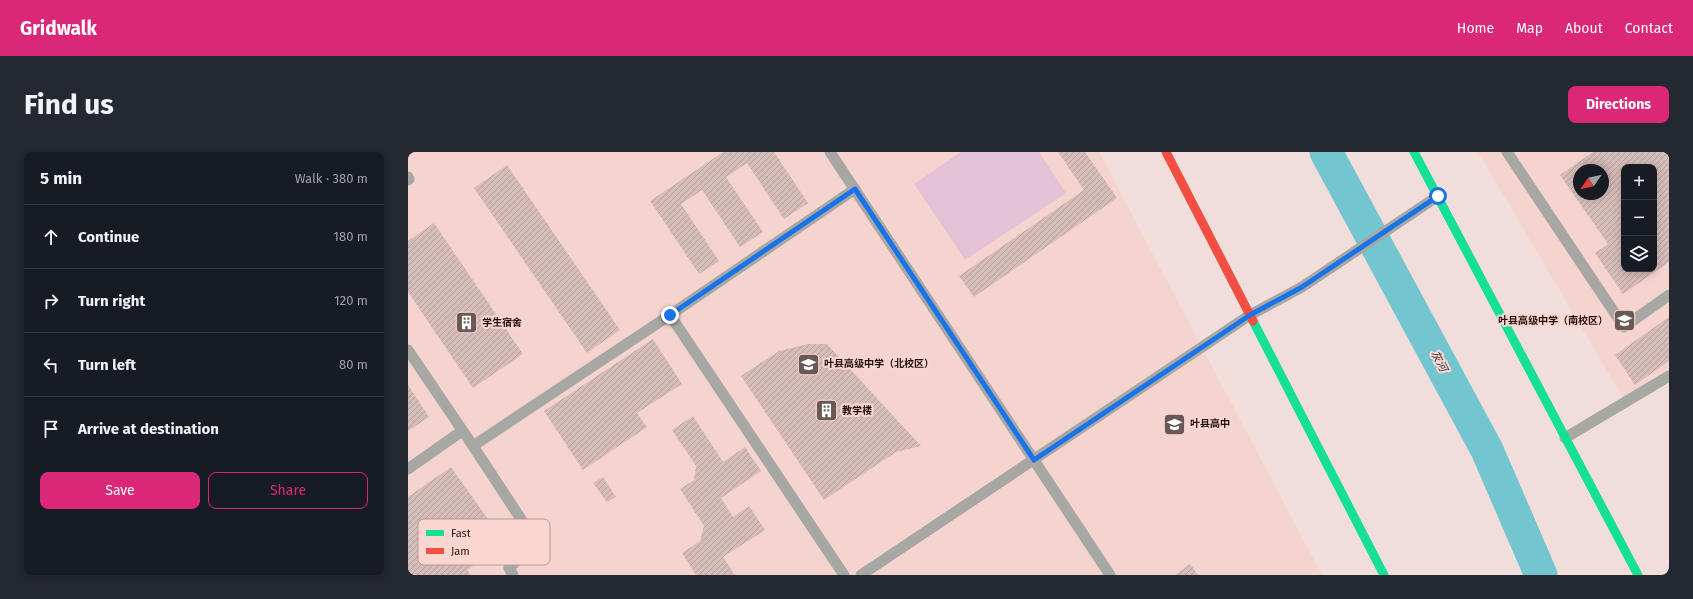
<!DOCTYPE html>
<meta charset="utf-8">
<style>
:root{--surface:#171b24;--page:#242831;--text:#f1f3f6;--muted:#9ea1a6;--line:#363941;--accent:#db2777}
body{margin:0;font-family:"Fira Sans","Noto Sans SC",sans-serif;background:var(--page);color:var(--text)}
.controls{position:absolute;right:12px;top:12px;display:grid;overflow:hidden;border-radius:8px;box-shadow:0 2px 10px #0003}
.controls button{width:36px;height:36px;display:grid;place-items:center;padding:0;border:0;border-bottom:1px solid var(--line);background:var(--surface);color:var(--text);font:20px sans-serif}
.compass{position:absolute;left:1165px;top:12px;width:36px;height:36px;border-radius:50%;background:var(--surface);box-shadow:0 2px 10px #0003;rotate:236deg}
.stop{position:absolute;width:12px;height:12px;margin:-9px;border:3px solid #1a73e8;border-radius:50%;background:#fff}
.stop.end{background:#1a73e8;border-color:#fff;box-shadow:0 1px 4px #0008}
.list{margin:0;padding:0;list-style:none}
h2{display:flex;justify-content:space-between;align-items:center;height:52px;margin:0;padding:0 16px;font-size:17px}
h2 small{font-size:13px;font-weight:400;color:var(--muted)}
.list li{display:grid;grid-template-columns:26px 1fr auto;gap:12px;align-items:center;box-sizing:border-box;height:64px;padding:0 16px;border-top:1px solid var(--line)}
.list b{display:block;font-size:15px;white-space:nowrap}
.list em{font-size:13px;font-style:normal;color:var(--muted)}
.actions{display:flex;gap:8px;padding:12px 16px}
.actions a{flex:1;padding:9px 0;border:1px solid var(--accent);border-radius:8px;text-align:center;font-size:14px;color:var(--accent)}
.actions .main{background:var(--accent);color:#fff}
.icon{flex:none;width:22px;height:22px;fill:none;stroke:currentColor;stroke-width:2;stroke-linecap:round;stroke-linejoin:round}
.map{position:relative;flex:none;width:1261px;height:423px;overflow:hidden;border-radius:8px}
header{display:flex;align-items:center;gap:24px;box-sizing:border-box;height:56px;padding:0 20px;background:var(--accent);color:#fff}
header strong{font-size:19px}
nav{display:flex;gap:22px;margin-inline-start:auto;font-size:14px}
.intro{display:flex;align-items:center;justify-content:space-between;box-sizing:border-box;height:96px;padding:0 24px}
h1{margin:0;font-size:28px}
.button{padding:10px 18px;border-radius:8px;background:var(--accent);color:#fff;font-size:14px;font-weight:700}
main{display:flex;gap:24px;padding:0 24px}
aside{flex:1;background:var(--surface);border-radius:8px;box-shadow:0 2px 10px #0003}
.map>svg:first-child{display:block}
.built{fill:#f5d4cf;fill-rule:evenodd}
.grass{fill:#e3c2d8}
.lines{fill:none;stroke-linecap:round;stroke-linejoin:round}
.river{stroke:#73c6d0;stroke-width:33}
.building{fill:url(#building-hatch);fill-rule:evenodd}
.lane{stroke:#a7a7a4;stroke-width:11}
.fast{stroke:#16e098;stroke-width:9}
.jam{stroke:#f24e42;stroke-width:9}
.route{stroke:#1a73e8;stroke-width:5}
.labels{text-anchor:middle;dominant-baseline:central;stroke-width:4;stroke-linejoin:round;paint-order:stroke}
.poi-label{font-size:10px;font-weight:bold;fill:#20100e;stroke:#fbd5d0;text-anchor:start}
.water-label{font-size:11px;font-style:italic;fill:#1d3235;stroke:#fbd5d0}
.key{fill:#fbd5d0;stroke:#b99a96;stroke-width:1}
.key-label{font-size:11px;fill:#20100e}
</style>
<header>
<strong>Gridwalk</strong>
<nav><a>Home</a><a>Map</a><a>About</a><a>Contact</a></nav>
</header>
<div class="intro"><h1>Find us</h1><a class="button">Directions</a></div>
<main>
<aside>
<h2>5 min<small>Walk · 380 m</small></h2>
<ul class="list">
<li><svg class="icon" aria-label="ahead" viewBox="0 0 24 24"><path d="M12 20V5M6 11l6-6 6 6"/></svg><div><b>Continue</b></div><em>180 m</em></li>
<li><svg class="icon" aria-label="right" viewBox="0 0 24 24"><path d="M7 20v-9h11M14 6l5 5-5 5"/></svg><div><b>Turn right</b></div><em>120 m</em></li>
<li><svg class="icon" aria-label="left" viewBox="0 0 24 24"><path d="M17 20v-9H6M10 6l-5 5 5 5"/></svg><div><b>Turn left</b></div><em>80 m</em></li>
<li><svg class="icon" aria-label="arrive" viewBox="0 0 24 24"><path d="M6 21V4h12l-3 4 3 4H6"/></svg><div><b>Arrive at destination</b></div></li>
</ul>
<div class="actions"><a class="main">Save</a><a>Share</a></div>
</aside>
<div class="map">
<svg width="1261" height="423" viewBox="0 0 1261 423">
<defs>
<pattern id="building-hatch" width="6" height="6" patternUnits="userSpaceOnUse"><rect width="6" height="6" fill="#d6bcb9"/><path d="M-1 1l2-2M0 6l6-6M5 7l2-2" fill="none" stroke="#b7a19e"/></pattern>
</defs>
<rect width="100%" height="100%" fill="#f1ddda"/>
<!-- built -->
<g class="built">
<path d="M 0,0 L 691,0 L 914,423 L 0,423 Z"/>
<path d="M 1070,0 L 1261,0 L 1261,222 L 1217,249 ZM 1216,15 L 1246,15 L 1246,117 L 1216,117 ZM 1171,18 L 1195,18 L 1195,42 L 1171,42 Z"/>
</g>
<!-- grass -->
<path class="grass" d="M 553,0 L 631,0 L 658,41 L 557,108 L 506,32 Z"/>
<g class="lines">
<!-- river -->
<path class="river" d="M 918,0 L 1079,298 L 1133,423"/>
</g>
<!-- building -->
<g class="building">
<path d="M 315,0 L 366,0 L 400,51 L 376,67 L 339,11 L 318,25 L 355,80 L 332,95 L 294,38 L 273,52 L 311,109 L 291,122 L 242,49 Z"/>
<path d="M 650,0 L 677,0 L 709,46 L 566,145 L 551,124 L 676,38 Z"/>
<path d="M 1185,0 L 1261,0 L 1261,110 L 1215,142 L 1187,101 L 1200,92 L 1152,23 ZM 1216,15 L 1246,15 L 1246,117 L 1216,117 ZM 1171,18 L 1195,18 L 1195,42 L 1171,42 Z"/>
<path d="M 99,13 L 212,178 L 179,201 L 66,36 Z"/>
<path d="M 26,71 L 115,202 L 65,236 L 0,140 L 0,89 Z"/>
<path d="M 1261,165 L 1261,209 L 1227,233 L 1207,203 Z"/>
<path d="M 245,187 L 274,232 L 229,261 L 239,275 L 175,318 L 136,259 Z"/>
<path d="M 400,192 L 419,192 L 513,294 L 488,300 L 416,348 L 333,224 L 371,199 Z"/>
<path d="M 0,233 L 21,265 L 0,279 Z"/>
<path d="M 285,264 L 315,310 L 337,295 L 353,319 L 313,346 L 325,365 L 341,354 L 357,378 L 315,405 L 327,423 L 288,423 L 274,401 L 292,389 L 296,374 L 272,337 L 286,328 L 288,314 L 264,278 Z"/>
<path d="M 43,315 L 94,387 L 100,383 L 103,387 L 59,418 L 63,423 L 0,423 L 0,345 Z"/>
<path d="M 195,325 L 208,345 L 199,350 L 185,331 Z"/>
<path d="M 782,412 L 790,423 L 767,423 Z"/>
</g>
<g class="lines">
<!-- lane -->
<g class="lane">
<path d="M 422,0 L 702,423"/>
<path d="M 1099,0 L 1216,175 L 1261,143"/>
<path d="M 0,25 L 1,27 L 0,28"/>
<path d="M 262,163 L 447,37"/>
<path d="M 0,198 L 65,294 L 262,163 L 436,423"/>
<path d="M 1157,286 L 1261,224"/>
<path d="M 65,294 L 128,390 L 101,416 L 105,423"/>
<path d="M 0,317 L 54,279"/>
<path d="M 453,423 L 842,163 L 894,135 L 1030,44"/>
</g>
<!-- fast -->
<g class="fast">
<path d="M 1006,0 L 1230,423"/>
<path d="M 845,169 L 976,423"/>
</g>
<!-- jam -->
<path class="jam" d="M 758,0 L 845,169"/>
</g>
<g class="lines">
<!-- route -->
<path class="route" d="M 262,163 L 447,37 L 626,308 L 842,163 L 894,135 L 1030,44"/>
</g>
<!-- icons -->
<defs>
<symbol id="school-square" viewBox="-11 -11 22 22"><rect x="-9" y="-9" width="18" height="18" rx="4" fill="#695855" stroke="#fbd5d0"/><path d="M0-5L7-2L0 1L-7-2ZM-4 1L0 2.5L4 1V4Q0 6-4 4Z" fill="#fff"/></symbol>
<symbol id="building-square" viewBox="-11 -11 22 22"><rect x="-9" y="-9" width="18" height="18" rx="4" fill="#695855" stroke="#fbd5d0"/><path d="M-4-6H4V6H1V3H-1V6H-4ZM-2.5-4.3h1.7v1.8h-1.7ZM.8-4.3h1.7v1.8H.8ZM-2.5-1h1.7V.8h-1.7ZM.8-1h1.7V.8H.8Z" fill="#fff"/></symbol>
</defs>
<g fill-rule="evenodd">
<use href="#school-square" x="1204" y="156" width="25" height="25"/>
<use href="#building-square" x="46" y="158" width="25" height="25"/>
<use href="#school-square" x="388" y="200" width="25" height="25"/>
<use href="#building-square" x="406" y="246" width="25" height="25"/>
<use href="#school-square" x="754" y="260" width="25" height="25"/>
</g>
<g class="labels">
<!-- poi labels -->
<g class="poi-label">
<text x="1200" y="169" text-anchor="end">叶县高级中学（南校区）</text>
<text x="74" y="171">学生宿舍</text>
<text x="416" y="212">叶县高级中学（北校区）</text>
<text x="434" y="259">教学楼</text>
<text x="782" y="272">叶县高中</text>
</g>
<!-- water labels -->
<g class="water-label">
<text transform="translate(1031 209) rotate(62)">灰河</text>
</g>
</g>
<!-- legend -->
<rect x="10" y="367" width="132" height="46" rx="6" class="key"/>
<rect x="18" y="378" width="18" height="6" fill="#16e098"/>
<rect x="18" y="396" width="18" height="6" fill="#f24e42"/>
<g class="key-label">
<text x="43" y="385">Fast</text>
<text x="43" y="403">Jam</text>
</g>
</svg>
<div class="controls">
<button>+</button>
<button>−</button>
<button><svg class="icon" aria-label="layers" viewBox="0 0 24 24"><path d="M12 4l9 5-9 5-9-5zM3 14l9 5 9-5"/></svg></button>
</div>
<svg class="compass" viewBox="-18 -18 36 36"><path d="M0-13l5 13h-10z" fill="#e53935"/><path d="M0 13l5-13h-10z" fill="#9ea1a6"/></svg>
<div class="stop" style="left:1030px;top:44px"></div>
<div class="stop end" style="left:262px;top:163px"></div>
</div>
</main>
